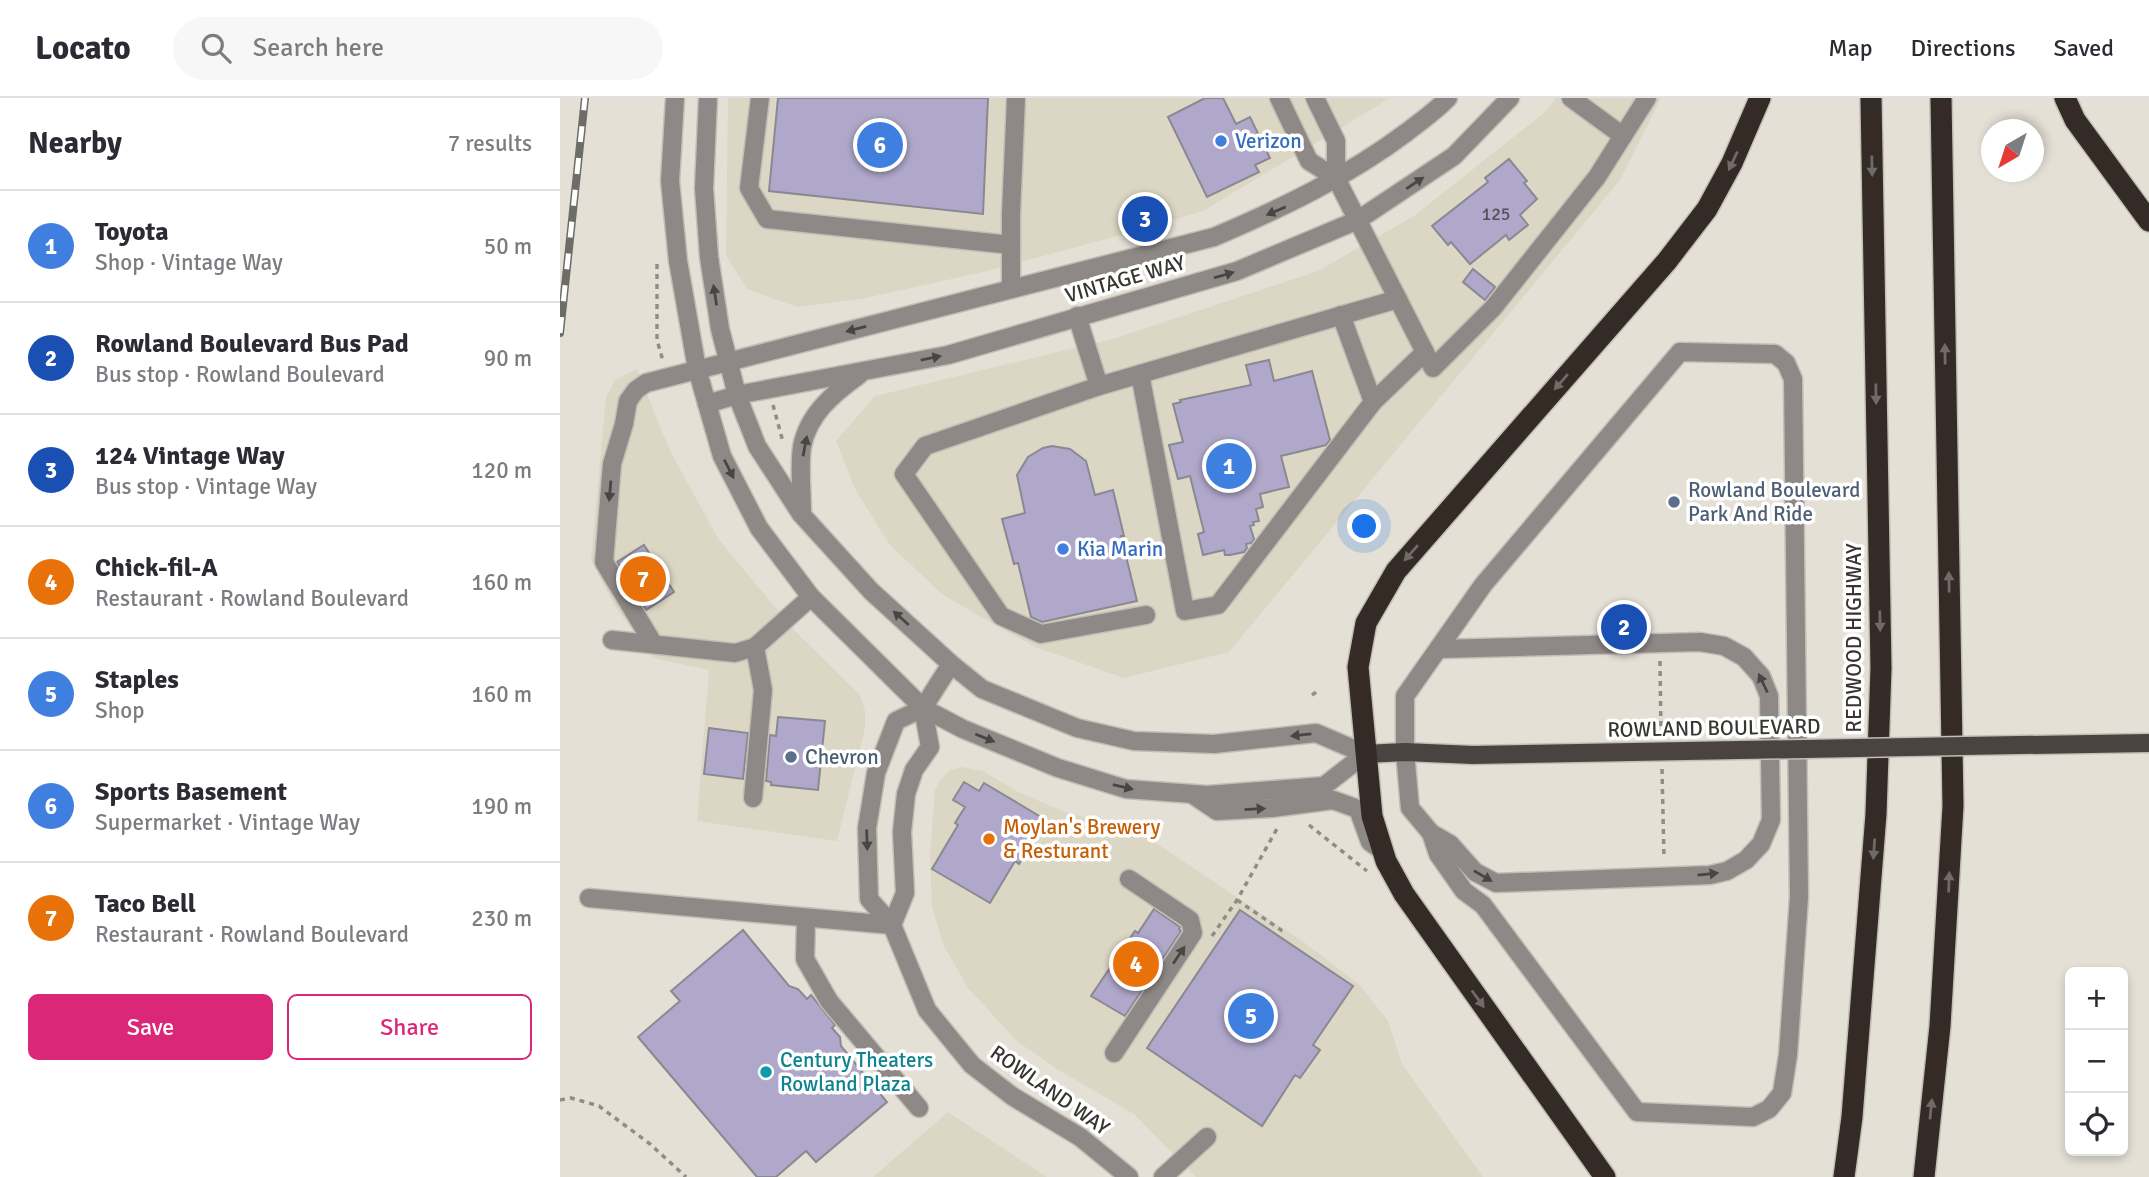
<!DOCTYPE html>
<meta charset="utf-8">
<style>
:root{--surface:#fff;--page:#f7f7f7;--text:#2b2b33;--muted:#7c7c81;--line:#e1e1e2;--accent:#db2777}
body{margin:0;font-family:Signika,sans-serif;background:var(--page);color:var(--text)}
.controls{position:absolute;right:21px;bottom:21px;display:grid;overflow:hidden;border-radius:10px;box-shadow:0 4px 10px #0003}
.controls button{width:63px;height:63px;display:grid;place-items:center;padding:0;border:0;border-bottom:2px solid var(--line);background:var(--surface);color:var(--text);font:35px sans-serif}
.compass{position:absolute;left:1421px;top:21px;width:63px;height:63px;border-radius:50%;background:var(--surface);box-shadow:0 4px 10px #0003;rotate:219deg}
.you{position:absolute;left:805px;top:429px;width:24px;height:24px;margin:-18px;border:5px solid #fff;border-radius:50%;background:#1a73e8;box-shadow:0 0 0 10px #1a73e833}
.badge{display:grid;place-items:center;width:46px;height:46px;border-radius:50%;background:var(--accent);color:#fff;font-size:23px;font-weight:700}
.pin{position:absolute;translate:-50% -50%;border:4px solid #fff;box-shadow:0 2px 7px #0006}
.list{margin:0;padding:0;list-style:none}
h2{display:flex;justify-content:space-between;align-items:center;height:91px;margin:0;padding:0 28px;font-size:30px}
h2 small{font-size:23px;font-weight:400;color:var(--muted)}
.list li{display:grid;grid-template-columns:46px 1fr auto;gap:21px;align-items:center;box-sizing:border-box;height:112px;padding:0 28px;border-top:2px solid var(--line)}
.list b{display:block;font-size:26px;white-space:nowrap}
.list p{margin:0;font-size:23px;white-space:nowrap;color:var(--muted)}
.list em{font-size:23px;font-style:normal;color:var(--muted)}
.actions{display:flex;gap:14px;padding:21px 28px}
.actions a{flex:1;padding:16px 0;border:2px solid var(--accent);border-radius:10px;text-align:center;font-size:24px;color:var(--accent)}
.actions .main{background:var(--accent);color:#fff}
.icon{flex:none;width:38px;height:38px;fill:none;stroke:currentColor;stroke-width:2;stroke-linecap:round;stroke-linejoin:round}
.map{position:relative;flex:none;width:1589px;height:1079px;overflow:hidden}
header{display:flex;align-items:center;gap:42px;box-sizing:border-box;height:98px;padding:0 35px;background:var(--surface);border-bottom:2px solid var(--line)}
header strong{font-size:33px}
nav{display:flex;gap:38px;margin-inline-start:auto;font-size:24px}
.search{width:490px;height:63px;background:var(--page);display:flex;align-items:center;gap:18px;box-sizing:border-box;padding:0 24px;border-radius:38px;color:var(--muted);font-size:26px}
main{display:flex}
aside{flex:1;background:var(--surface)}
.map>svg:first-child{display:block}
.built{fill:#dcd6c4}
.building{fill:#afa8ca;stroke:#8a8892;stroke-width:2}
.lines{fill:none;stroke-linecap:round;stroke-linejoin:round}
.minor-casing{stroke:#c1beb5;stroke-width:21}
.major-casing{stroke:#c1beb5;stroke-width:21}
.highway-casing{stroke:#c1beb5;stroke-width:24}
.path{stroke:#908d86;stroke-width:3.5;stroke-dasharray:5 5;stroke-linecap:butt}
.minor{stroke:#8e8987;stroke-width:18}
.major{stroke:#4b433f;stroke-width:18}
.highway{stroke:#342b27;stroke-width:21}
.rail-casing{stroke:#6e6c66;stroke-width:8}
.rail{stroke:#fff;stroke-width:5;stroke-dasharray:16;stroke-linecap:butt}
.major-bridge-casing{stroke:#c1beb5;stroke-width:21;stroke-linecap:butt}
.major-bridge{stroke:#4b433f;stroke-width:18}
.oneway{fill:#716b68}
.oneway2{fill:#484642}
.shop-dot{fill:#3f7fe0;stroke:#fff;stroke-width:2.5}
.service-dot{fill:#5c6f8a;stroke:#fff;stroke-width:2.5}
.food-dot{fill:#e8710a;stroke:#fff;stroke-width:2.5}
.culture-dot{fill:#0f9aa8;stroke:#fff;stroke-width:2.5}
.labels{text-anchor:middle;dominant-baseline:central;stroke-width:7;stroke-linejoin:round;paint-order:stroke}
.number-label{font-size:18px;fill:#555257}
.shop-label{font-size:21px;fill:#366cbe;stroke:#fff;text-anchor:start}
.street-label{font-size:21px;fill:#373531;stroke:#fff}
.service-label{font-size:21px;fill:#4e5e75;stroke:#fff;text-anchor:start}
.food-label{font-size:21px;fill:#c56008;stroke:#fff;text-anchor:start}
.culture-label{font-size:21px;fill:#0d838f;stroke:#fff;text-anchor:start}
</style>
<header>
<strong>Locato</strong>
<div class="search"><svg class="icon" aria-label="search" viewBox="0 0 24 24"><circle cx="10" cy="10" r="6"/><path d="M15 15l6 6"/></svg>Search here</div>
<nav><a>Map</a><a>Directions</a><a>Saved</a></nav>
</header>
<main>
<aside>
<h2>Nearby<small>7 results</small></h2>
<ul class="list">
<li><span class="badge" style="background:#3f7fe0">1</span><div><b>Toyota</b><p>Shop · Vintage Way</p></div><em>50 m</em></li>
<li><span class="badge" style="background:#1a4fb4">2</span><div><b>Rowland Boulevard Bus Pad</b><p>Bus stop · Rowland Boulevard</p></div><em>90 m</em></li>
<li><span class="badge" style="background:#1a4fb4">3</span><div><b>124 Vintage Way</b><p>Bus stop · Vintage Way</p></div><em>120 m</em></li>
<li><span class="badge" style="background:#e8710a">4</span><div><b>Chick-fil-A</b><p>Restaurant · Rowland Boulevard</p></div><em>160 m</em></li>
<li><span class="badge" style="background:#3f7fe0">5</span><div><b>Staples</b><p>Shop</p></div><em>160 m</em></li>
<li><span class="badge" style="background:#3f7fe0">6</span><div><b>Sports Basement</b><p>Supermarket · Vintage Way</p></div><em>190 m</em></li>
<li><span class="badge" style="background:#e8710a">7</span><div><b>Taco Bell</b><p>Restaurant · Rowland Boulevard</p></div><em>230 m</em></li>
</ul>
<div class="actions"><a class="main">Save</a><a>Share</a></div>
</aside>
<div class="map">
<svg width="1589" height="1079" viewBox="0 0 1589 1079">
<rect width="100%" height="100%" fill="#e4e0d6"/>
<!-- built -->
<g class="built">
<path d="M 168,0 L 830,0 L 643,113 L 587,130 L 423,174 L 301,201 L 237,209 L 187,191 L 166,157 Z"/>
<path d="M 996,0 L 1101,0 L 1060,82 L 669,554 L 564,580 L 475,549 L 383,497 L 329,446 L 295,391 L 276,343 L 315,298 L 556,240 L 758,173 L 854,118 L 984,15 Z"/>
<path d="M 77,271 L 110,353 L 159,442 L 235,533 L 300,597 L 305,613 L 305,630 L 277,743 L 137,723 L 149,572 L 93,560 L 54,507 L 31,462 L 46,299 L 55,282 Z"/>
<path d="M 401,669 L 423,673 L 460,695 L 505,714 L 581,735 L 745,845 L 800,887 L 828,923 L 842,966 L 923,1079 L 636,1079 L 574,1016 L 497,971 L 458,944 L 408,890 L 383,846 L 372,809 L 370,757 L 375,691 L 382,680 L 390,672 Z"/>
<path d="M 388,1014 L 487,1079 L 313,1079 Z"/>
</g>
<!-- building -->
<g class="building">
<path d="M 218,0 L 428,0 L 423,116 L 209,93 Z"/>
<path d="M 645,0 L 663,0 L 676,26 L 690,19 L 710,60 L 695,67 L 699,74 L 647,99 L 608,19 Z"/>
<path d="M 949,61 L 967,83 L 964,85 L 977,101 L 960,117 L 968,127 L 949,142 L 946,137 L 910,166 L 891,144 L 888,147 L 872,128 L 928,84 L 925,80 Z"/>
<path d="M 913,171 L 935,189 L 925,202 L 903,184 Z"/>
<path d="M 709,262 L 714,283 L 752,273 L 770,342 L 766,347 L 721,358 L 729,389 L 700,396 L 703,409 L 696,411 L 699,423 L 693,424 L 694,427 L 690,428 L 694,441 L 691,445 L 686,446 L 687,450 L 684,454 L 670,457 L 665,457 L 664,452 L 643,457 L 638,436 L 644,434 L 630,378 L 618,381 L 609,347 L 623,344 L 613,306 L 621,304 L 620,302 L 691,287 L 686,267 Z"/>
<path d="M 492,348 L 510,351 L 526,363 L 535,397 L 553,392 L 564,438 L 561,438 L 577,503 L 482,524 L 471,519 L 458,465 L 454,466 L 442,421 L 465,415 L 457,377 L 468,359 L 483,350 Z"/>
<path d="M 84,447 L 114,494 L 86,512 L 57,464 Z"/>
<path d="M 218,619 L 265,623 L 258,692 L 211,687 L 211,684 L 206,683 L 210,637 L 216,638 Z"/>
<path d="M 149,630 L 188,635 L 183,681 L 144,676 Z"/>
<path d="M 404,684 L 419,693 L 424,685 L 481,719 L 466,746 L 470,748 L 459,766 L 455,763 L 430,805 L 372,771 L 398,727 L 395,725 L 405,709 L 393,702 Z"/>
<path d="M 594,811 L 620,829 L 619,831 L 621,833 L 565,918 L 531,898 L 575,833 L 578,835 Z"/>
<path d="M 680,812 L 793,888 L 753,947 L 760,952 L 740,980 L 735,977 L 702,1028 L 587,950 Z"/>
<path d="M 183,832 L 229,888 L 238,891 L 247,901 L 251,897 L 275,927 L 272,930 L 280,939 L 281,948 L 327,1004 L 256,1064 L 246,1053 L 216,1079 L 197,1079 L 78,939 L 120,903 L 111,893 Z"/>
</g>
<g class="lines">
<defs>
<g id="minor">
<path d="M 115,0 L 110,83 L 118,163 L 137,271 L 162,358 L 199,430 L 251,499 L 363,610 L 403,631 L 498,670 L 566,691 L 647,697 L 764,688 L 805,656 L 756,635 L 654,646 L 574,643 L 517,630 L 422,591 L 391,566 L 311,493 L 241,416 L 197,348 L 177,297 L 160,231 L 149,159 L 144,90 L 148,0"/>
<path d="M 200,0 L 189,90 L 207,121 L 451,147"/>
<path d="M 719,0 L 749,63 L 776,80"/>
<path d="M 755,0 L 776,43 L 776,80 L 873,270 L 933,210 L 1037,79 L 1087,0"/>
<path d="M 1011,0 L 1063,38"/>
<path d="M 451,191 L 451,116 L 456,0"/>
<path d="M 517,218 L 539,288 L 838,201"/>
<path d="M 1120,254 L 1215,256 L 1226,265 L 1233,281 L 1239,799 L 1228,957 L 1222,995 L 1209,1011 L 1193,1019 L 1077,1014 L 923,807 L 904,793 L 878,756 L 871,735 L 850,710 L 845,654 L 845,598 L 923,487 Z"/>
<path d="M 580,276 L 625,513 L 658,507 L 813,304 L 781,217"/>
<path d="M 539,288 L 365,348 L 344,376 L 441,518 L 481,536 L 586,517"/>
<path d="M 813,304 L 865,254"/>
<path d="M 147,306 L 177,297 L 388,257 L 677,173 L 798,122 L 894,58 L 950,0"/>
<path d="M 242,416 C 242,395 239,369 242,349 C 248,316 274,295 299,277"/>
<path d="M 52,542 L 175,555 L 195,549 L 251,499"/>
<path d="M 93,545 L 44,464 L 52,366 L 64,326 L 68,303 L 76,292 L 86,285 L 654,139 C 722,110 787,79 847,34 C 861,23 876,13 888,0"/>
<path d="M 391,566 L 363,610 L 336,623 L 316,675 L 307,730 L 309,801 L 332,827 L 367,912 L 412,967 L 452,998 L 520,1039 L 569,1079"/>
<path d="M 632,696 L 657,713 L 712,710 L 773,702 L 798,711 L 810,744 L 817,749"/>
<path d="M 193,700 L 203,592 L 195,549"/>
<path d="M 871,735 L 890,746 L 915,774 L 936,785 L 1150,777 L 1167,773 L 1186,762 L 1201,746 L 1211,722 L 1209,598 L 1201,578 L 1184,559 L 1164,548 L 1140,544 L 880,551"/>
<path d="M 29,800 L 332,827"/>
<path d="M 246,820 L 245,861 L 269,903 L 359,1010"/>
<path d="M 332,827 L 345,795 L 342,734 L 346,696 L 354,672 L 370,649 L 363,610"/>
<path d="M 554,955 L 633,835 L 630,822 L 569,781"/>
<path d="M 603,1079 L 647,1039"/>
</g>
<g id="major">
<path d="M 1403,648 L 1589,645"/>
<path d="M 805,656 L 845,654 L 913,657"/>
</g>
<g id="highway">
<path d="M 1505,0 L 1515,22 L 1589,123"/>
<path d="M 1045,1079 L 844,796 L 826,763 L 812,718 L 798,569 L 806,525 L 836,473 L 1107,163 L 1147,111 L 1172,65 L 1200,0"/>
<path d="M 1284,1079 L 1292,1019 L 1316,716 L 1321,570 L 1311,0"/>
<path d="M 1364,1079 L 1380,928 L 1393,708 L 1381,0"/>
</g>
</defs>
<!-- minor casing -->
<use href="#minor" class="minor-casing"/>
<!-- major casing -->
<use href="#major" class="major-casing"/>
<!-- highway casing -->
<use href="#highway" class="highway-casing"/>
<!-- path -->
<g class="path">
<path d="M 97,166 L 97,242 L 103,263"/>
<path d="M 213,307 L 223,344"/>
<path d="M 1100,563 L 1101,635"/>
<path d="M 752,597 L 759,592"/>
<path d="M 1102,671 L 1104,761"/>
<path d="M 749,727 L 807,773"/>
<path d="M 677,802 L 721,832 L 717,837"/>
<path d="M 652,838 L 677,802 L 718,729"/>
<path d="M 0,1002 L 11,1000 L 39,1008 L 90,1046 L 126,1079"/>
</g>
<!-- minor -->
<use href="#minor" class="minor"/>
<!-- major -->
<use href="#major" class="major"/>
<!-- highway -->
<use href="#highway" class="highway"/>
<defs>
<path id="rail" d="M 0,235 L 25,0"/>
</defs>
<!-- rail casing -->
<use href="#rail" class="rail-casing"/>
<!-- rail -->
<use href="#rail" class="rail"/>
<defs>
<path id="major-bridge" d="M 913,657 L 1403,648"/>
</defs>
<!-- major-bridge casing -->
<use href="#major-bridge" class="major-bridge-casing"/>
<!-- major-bridge -->
<use href="#major-bridge" class="major-bridge"/>
</g>
<!-- one-way arrows -->
<defs><path id="oneway-solid" d="M-6-.8H1V-3.2L6.5 0L1 3.2V.8H-6Z" transform="scale(1.75)"/></defs>
<g class="oneway">
<use href="#oneway-solid" transform="translate(1173 63) rotate(115)"/>
<use href="#oneway-solid" transform="translate(1312 68) rotate(89)"/>
<use href="#oneway-solid" transform="translate(1385 256) rotate(-91)"/>
<use href="#oneway-solid" transform="translate(1001 284) rotate(131)"/>
<use href="#oneway-solid" transform="translate(1316 296) rotate(89)"/>
<use href="#oneway-solid" transform="translate(851 455) rotate(131)"/>
<use href="#oneway-solid" transform="translate(1389 484) rotate(-91)"/>
<use href="#oneway-solid" transform="translate(1320 523) rotate(89)"/>
<use href="#oneway-solid" transform="translate(1314 751) rotate(94)"/>
<use href="#oneway-solid" transform="translate(1389 784) rotate(-88)"/>
<use href="#oneway-solid" transform="translate(918 901) rotate(54)"/>
<use href="#oneway-solid" transform="translate(1371 1011) rotate(-84)"/>
</g>
<g class="oneway2">
<use href="#oneway-solid" transform="translate(855 85) rotate(-34)"/>
<use href="#oneway-solid" transform="translate(716 113) rotate(157)"/>
<use href="#oneway-solid" transform="translate(664 177) rotate(-16)"/>
<use href="#oneway-solid" transform="translate(155 197) rotate(-99)"/>
<use href="#oneway-solid" transform="translate(296 231) rotate(165)"/>
<use href="#oneway-solid" transform="translate(371 260) rotate(-11)"/>
<use href="#oneway-solid" transform="translate(245 348) rotate(-79)"/>
<use href="#oneway-solid" transform="translate(169 371) rotate(63)"/>
<use href="#oneway-solid" transform="translate(50 393) rotate(95)"/>
<use href="#oneway-solid" transform="translate(341 520) rotate(-138)"/>
<use href="#oneway-solid" transform="translate(1203 585) rotate(-115)"/>
<use href="#oneway-solid" transform="translate(741 637) rotate(174)"/>
<use href="#oneway-solid" transform="translate(425 640) rotate(22)"/>
<use href="#oneway-solid" transform="translate(563 689) rotate(13)"/>
<use href="#oneway-solid" transform="translate(695 711) rotate(-3)"/>
<use href="#oneway-solid" transform="translate(307 742) rotate(88)"/>
<use href="#oneway-solid" transform="translate(1148 776) rotate(-6)"/>
<use href="#oneway-solid" transform="translate(923 778) rotate(30)"/>
<use href="#oneway-solid" transform="translate(619 857) rotate(-56)"/>
</g>
<!-- markers -->
<g class="shop-dot">
<circle cx="661" cy="43" r="7"/>
<circle cx="503" cy="451" r="7"/>
</g>
<g class="service-dot">
<circle cx="1114" cy="404" r="7"/>
<circle cx="231" cy="659" r="7"/>
</g>
<circle class="food-dot" cx="429" cy="741" r="7"/>
<circle class="culture-dot" cx="206" cy="974" r="7"/>
<g class="labels">
<!-- number labels -->
<g class="number-label">
<text x="936" y="116">125</text>
</g>
<!-- shop labels -->
<g class="shop-label">
<text x="675" y="43">Verizon</text>
<text x="517" y="451">Kia Marin</text>
</g>
<!-- street labels -->
<g class="street-label">
<text transform="translate(565 181) rotate(-16)">VINTAGE WAY</text>
<text transform="translate(1294 540) rotate(-90)">REDWOOD HIGHWAY</text>
<text transform="translate(1154 630) rotate(-1)">ROWLAND BOULEVARD</text>
<text transform="translate(490 992) rotate(35)">ROWLAND WAY</text>
</g>
<!-- service labels -->
<g class="service-label">
<text x="1128" y="392">Rowland Boulevard<tspan x="1128" dy="24">Park And Ride</tspan></text>
<text x="245" y="659">Chevron</text>
</g>
<!-- food labels -->
<g class="food-label">
<text x="443" y="729">Moylan's Brewery<tspan x="443" dy="24">&amp; Resturant</tspan></text>
</g>
<!-- culture labels -->
<g class="culture-label">
<text x="220" y="962">Century Theaters<tspan x="220" dy="24">Rowland Plaza</tspan></text>
</g>
</g>
</svg>
<div class="controls">
<button>+</button>
<button>−</button>
<button><svg class="icon" aria-label="locate" viewBox="0 0 24 24"><circle cx="12" cy="12" r="6"/><path d="M12 2v4M12 18v4M2 12h4M18 12h4"/></svg></button>
</div>
<svg class="compass" viewBox="-18 -18 36 36"><path d="M0-13l5 13h-10z" fill="#e53935"/><path d="M0 13l5-13h-10z" fill="#7c7c81"/></svg>
<div class="you"></div>
<div class="pin badge" style="left:669px;top:368px;background:#3f7fe0">1</div>
<div class="pin badge" style="left:1064px;top:529px;background:#1a4fb4">2</div>
<div class="pin badge" style="left:585px;top:121px;background:#1a4fb4">3</div>
<div class="pin badge" style="left:576px;top:866px;background:#e8710a">4</div>
<div class="pin badge" style="left:691px;top:918px;background:#3f7fe0">5</div>
<div class="pin badge" style="left:320px;top:47px;background:#3f7fe0">6</div>
<div class="pin badge" style="left:83px;top:481px;background:#e8710a">7</div>
</div>
</main>
